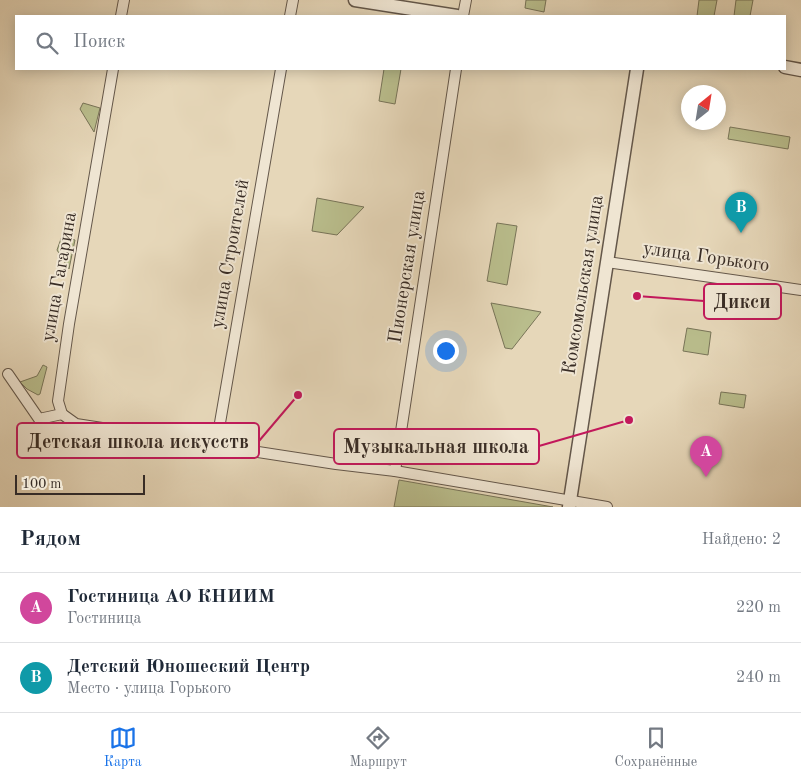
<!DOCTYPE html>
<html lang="ru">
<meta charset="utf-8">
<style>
:root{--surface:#fff;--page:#f6f6f7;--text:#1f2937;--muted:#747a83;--line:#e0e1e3;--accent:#1a73e8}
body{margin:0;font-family:"Old Standard TT",serif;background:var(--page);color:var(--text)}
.compass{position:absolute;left:681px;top:85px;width:45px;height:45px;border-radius:50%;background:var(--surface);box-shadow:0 2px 12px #0003;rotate:30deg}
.scale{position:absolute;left:15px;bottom:12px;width:130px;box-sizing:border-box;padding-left:5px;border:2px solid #382c25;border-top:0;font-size:14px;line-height:18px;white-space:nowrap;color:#382c25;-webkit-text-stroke:4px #efe5d2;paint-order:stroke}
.you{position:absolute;left:445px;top:350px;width:18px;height:18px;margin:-12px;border:4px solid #fff;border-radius:50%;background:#1a73e8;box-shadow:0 0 0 8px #1a73e833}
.badge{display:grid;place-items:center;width:32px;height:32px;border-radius:50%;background:var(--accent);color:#fff;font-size:16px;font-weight:700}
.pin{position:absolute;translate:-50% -41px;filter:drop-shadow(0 1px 2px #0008)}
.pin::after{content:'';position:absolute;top:26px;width:18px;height:15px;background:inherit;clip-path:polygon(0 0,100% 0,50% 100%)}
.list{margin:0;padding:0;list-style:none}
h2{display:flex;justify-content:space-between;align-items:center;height:65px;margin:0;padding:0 20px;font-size:21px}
h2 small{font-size:16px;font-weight:400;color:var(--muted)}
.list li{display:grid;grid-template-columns:32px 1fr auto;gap:15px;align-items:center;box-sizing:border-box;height:70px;padding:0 20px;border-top:1px solid var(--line)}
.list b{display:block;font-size:19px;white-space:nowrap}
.list p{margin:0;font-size:16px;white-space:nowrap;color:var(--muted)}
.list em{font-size:16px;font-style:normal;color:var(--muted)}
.icon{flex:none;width:28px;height:28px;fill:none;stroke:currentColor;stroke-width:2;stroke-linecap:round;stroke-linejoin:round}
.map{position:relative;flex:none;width:801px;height:507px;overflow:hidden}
.search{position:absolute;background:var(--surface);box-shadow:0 2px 12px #0003;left:15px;right:15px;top:15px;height:55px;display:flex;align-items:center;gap:12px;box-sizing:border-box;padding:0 18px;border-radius:0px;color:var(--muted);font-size:19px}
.sheet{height:205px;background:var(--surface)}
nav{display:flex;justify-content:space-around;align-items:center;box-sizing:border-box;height:70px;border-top:1px solid var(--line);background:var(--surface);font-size:14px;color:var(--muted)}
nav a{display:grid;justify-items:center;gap:2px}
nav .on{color:var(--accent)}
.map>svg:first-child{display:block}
.green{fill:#b9bd8c;stroke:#787458}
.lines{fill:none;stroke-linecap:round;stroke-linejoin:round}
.minor-casing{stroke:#64574a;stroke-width:12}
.tertiary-casing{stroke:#64574a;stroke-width:15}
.minor{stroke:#efe5d2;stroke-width:10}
.tertiary{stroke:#efe5d2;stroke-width:12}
.labels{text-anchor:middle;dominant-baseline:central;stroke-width:4;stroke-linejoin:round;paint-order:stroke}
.street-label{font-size:19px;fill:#382c25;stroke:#efe5d2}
.leader{fill:none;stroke:#c2185b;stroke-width:2}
.callout-dot{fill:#c2185b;stroke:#efe5d2;stroke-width:2}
.callout{fill:#efe5d2;stroke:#c2185b;stroke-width:2}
.callout-label{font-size:20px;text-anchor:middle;font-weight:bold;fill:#382c25}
</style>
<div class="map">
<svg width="801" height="507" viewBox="0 0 801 507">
<rect width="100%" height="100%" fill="#e6d7b9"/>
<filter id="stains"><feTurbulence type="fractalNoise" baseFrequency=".004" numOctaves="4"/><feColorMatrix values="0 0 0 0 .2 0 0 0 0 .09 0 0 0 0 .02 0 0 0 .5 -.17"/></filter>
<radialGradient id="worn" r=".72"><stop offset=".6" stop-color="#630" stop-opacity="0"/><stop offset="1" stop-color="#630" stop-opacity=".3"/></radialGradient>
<!-- green -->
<g class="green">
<path d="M 526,0 L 546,0 L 544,12 L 525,8 Z"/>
<path d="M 699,0 L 717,0 L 714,16 L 697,16 Z"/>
<path d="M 736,0 L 753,0 L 750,16 L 734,16 Z"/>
<path d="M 384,69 L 401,69 L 395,104 L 379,101 Z"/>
<path d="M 83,103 L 100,108 L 94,132 L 80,109 Z"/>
<path d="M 730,127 L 790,137 L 788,149 L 728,139 Z"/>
<path d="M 317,198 L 364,207 L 337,235 L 312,231 Z"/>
<path d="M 497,223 L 517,226 L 507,285 L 487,281 Z"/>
<path d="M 62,236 L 75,240 L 69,269 L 57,250 Z"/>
<path d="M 491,303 L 541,312 L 512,349 L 505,348 Z"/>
<path d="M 687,328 L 711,332 L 708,355 L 683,351 Z"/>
<path d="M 43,365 L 47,367 L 40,394 L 38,395 L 27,389 L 20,382 L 37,376 Z"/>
<path d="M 721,392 L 746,395 L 744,408 L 719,404 Z"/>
<path d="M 399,480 L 553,507 L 394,507 Z"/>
</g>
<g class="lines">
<defs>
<g id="minor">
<path d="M 121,16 L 124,0"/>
<path d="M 290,16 L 293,0"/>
<path d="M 463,16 L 466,0"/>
<path d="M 607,262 L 801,290"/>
<path d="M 8,374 L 39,419 L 62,414 L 58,401 L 69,324 L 113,69"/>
<path d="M 62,414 L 76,424 L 336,464 L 395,471 L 607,507"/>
<path d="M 216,446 L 281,69"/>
<path d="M 395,471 L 456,69"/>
</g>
<g id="tertiary">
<path d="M 355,0 L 457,16"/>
<path d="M 785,67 L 801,70"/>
<path d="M 569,507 L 637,69"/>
</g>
</defs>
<!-- minor casing -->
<use href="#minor" class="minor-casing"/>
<!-- tertiary casing -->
<use href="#tertiary" class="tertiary-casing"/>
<!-- minor -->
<use href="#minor" class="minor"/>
<!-- tertiary -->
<use href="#tertiary" class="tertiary"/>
</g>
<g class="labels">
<!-- street labels -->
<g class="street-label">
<text transform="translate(231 254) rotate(-80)">улица Строителей</text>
<text transform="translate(706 258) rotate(8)">улица Горького</text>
<text transform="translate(408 267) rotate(-81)">Пионерская улица</text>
<text transform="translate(60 277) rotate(-80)">улица Гагарина</text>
<text transform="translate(584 285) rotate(-81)">Комсомольская улица</text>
</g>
</g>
<!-- callouts -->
<path class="leader" d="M637 296L704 301M298 395L259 441M629 420L539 446"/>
<g class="callout-dot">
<circle cx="637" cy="296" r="5"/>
<circle cx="298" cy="395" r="5"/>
<circle cx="629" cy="420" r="5"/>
</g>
<g class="callout">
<rect x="704" y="284" width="77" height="35" rx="5"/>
<rect x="17" y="423" width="242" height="35" rx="5"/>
<rect x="334" y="429" width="205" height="35" rx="5"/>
</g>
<g class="callout-label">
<text x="742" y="308">Дикси</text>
<text x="138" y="448">Детская школа искусств</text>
<text x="436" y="453">Музыкальная школа</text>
</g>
<rect width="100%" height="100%" filter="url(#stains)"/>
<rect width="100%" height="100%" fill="url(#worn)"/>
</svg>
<svg class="compass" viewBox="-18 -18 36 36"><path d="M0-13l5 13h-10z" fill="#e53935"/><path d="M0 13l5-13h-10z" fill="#747a83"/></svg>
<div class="scale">100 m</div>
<div class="you"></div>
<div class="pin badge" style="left:706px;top:477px;background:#d1479c">A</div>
<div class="pin badge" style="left:741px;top:233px;background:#0f9aa8">B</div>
<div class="search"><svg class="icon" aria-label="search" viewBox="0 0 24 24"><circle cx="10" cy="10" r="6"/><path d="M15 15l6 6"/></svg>Поиск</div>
</div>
<section class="sheet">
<h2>Рядом<small>Найдено: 2</small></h2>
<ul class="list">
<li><span class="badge" style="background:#d1479c">A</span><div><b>Гостиница АО КНИИМ</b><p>Гостиница</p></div><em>220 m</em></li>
<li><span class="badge" style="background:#0f9aa8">B</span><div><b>Детский Юношеский Центр</b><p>Место · улица Горького</p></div><em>240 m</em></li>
</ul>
</section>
<nav>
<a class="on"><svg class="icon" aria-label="map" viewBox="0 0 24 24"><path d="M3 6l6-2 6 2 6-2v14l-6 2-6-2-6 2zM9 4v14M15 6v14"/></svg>Карта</a>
<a><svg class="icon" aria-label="directions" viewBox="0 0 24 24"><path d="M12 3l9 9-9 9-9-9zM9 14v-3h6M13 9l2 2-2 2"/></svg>Маршрут</a>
<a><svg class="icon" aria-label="saved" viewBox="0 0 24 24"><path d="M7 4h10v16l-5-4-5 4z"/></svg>Сохранённые</a>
</nav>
